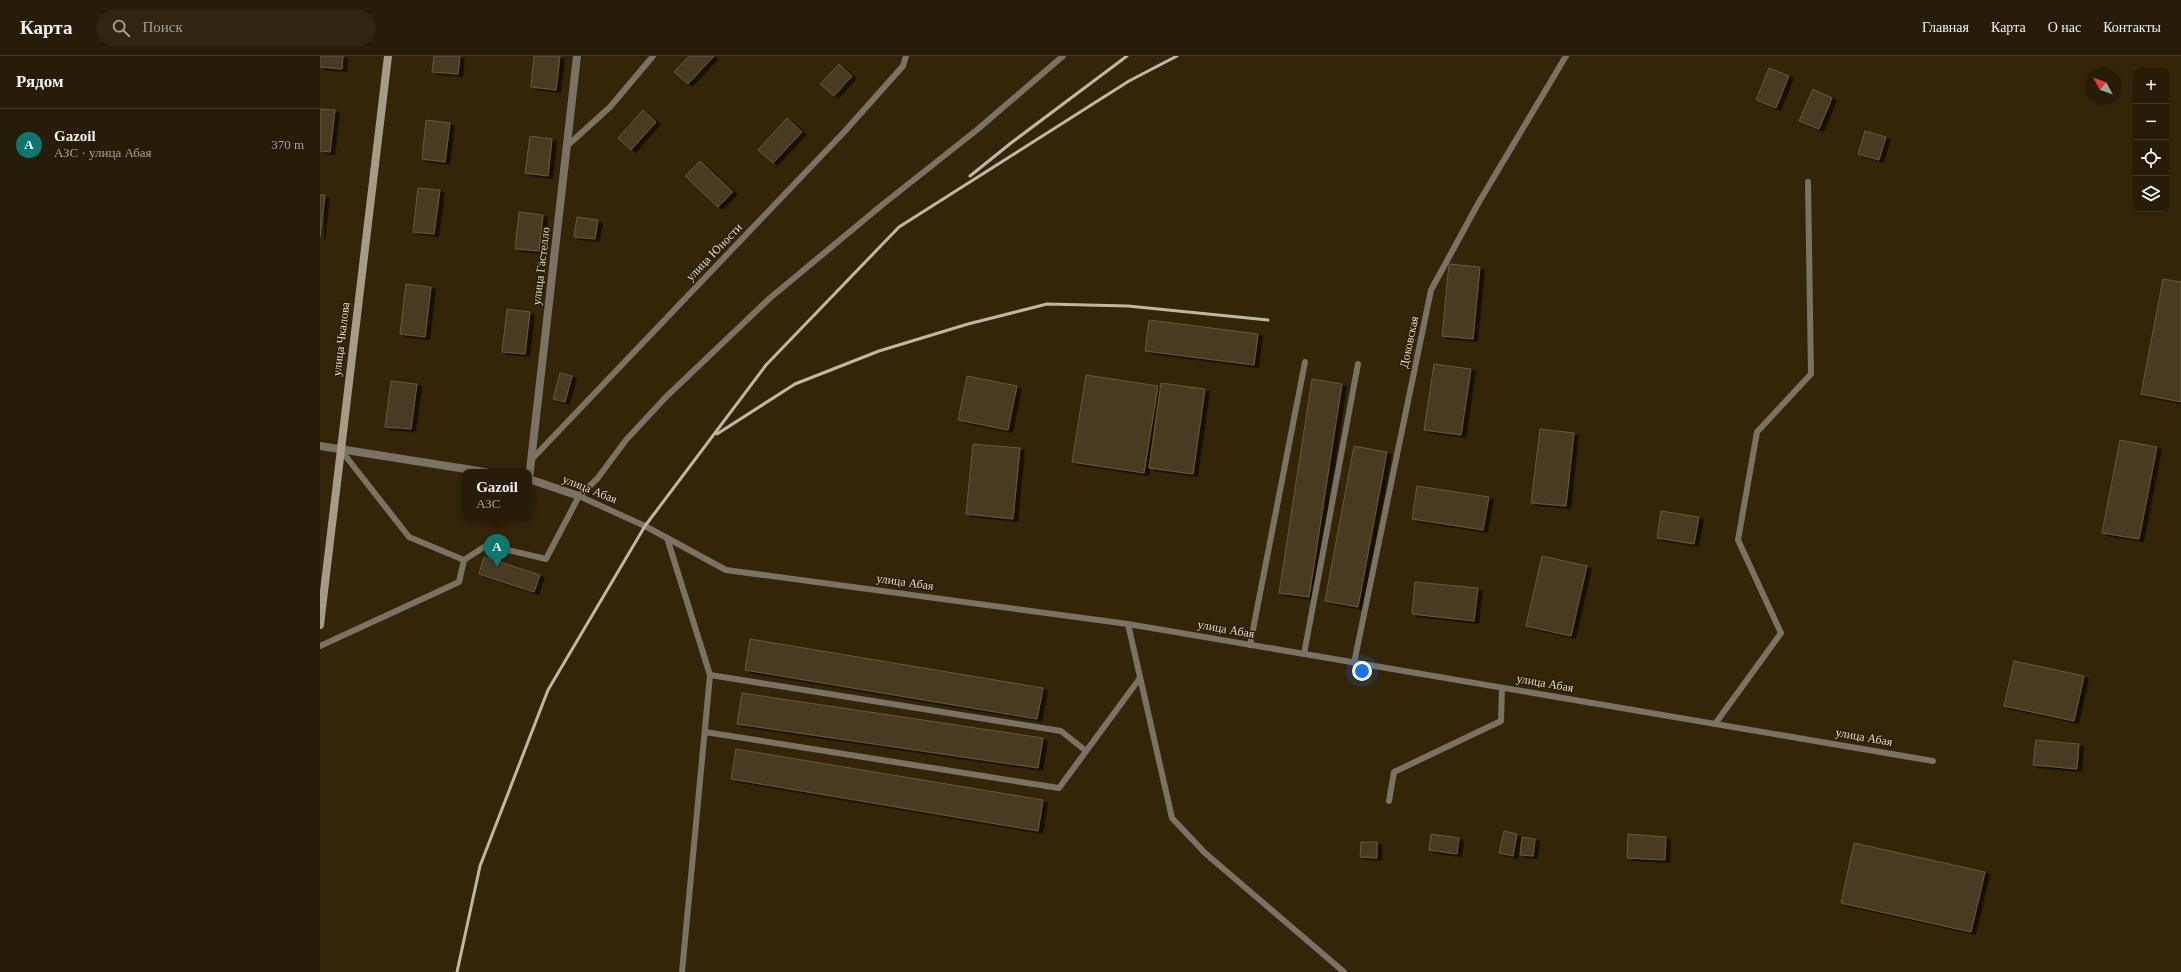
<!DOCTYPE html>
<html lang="ru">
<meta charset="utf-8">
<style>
:root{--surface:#271c07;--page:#2f2511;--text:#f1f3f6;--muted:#a4a19b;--line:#433a28;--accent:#0f766e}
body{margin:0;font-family:"Times New Roman",serif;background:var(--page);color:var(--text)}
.controls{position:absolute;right:12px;top:12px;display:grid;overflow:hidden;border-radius:8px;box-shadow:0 1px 3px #0004}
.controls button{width:36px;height:36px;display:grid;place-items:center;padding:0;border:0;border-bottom:1px solid var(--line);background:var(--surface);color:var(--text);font:20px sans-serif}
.compass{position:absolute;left:1765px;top:12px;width:36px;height:36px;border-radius:50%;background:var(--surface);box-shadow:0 1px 3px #0004;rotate:311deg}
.you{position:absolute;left:1042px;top:615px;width:14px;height:14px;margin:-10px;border:3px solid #fff;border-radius:50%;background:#1a73e8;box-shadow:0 0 0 6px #1a73e833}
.badge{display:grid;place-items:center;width:26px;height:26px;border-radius:50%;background:var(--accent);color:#fff;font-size:13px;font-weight:700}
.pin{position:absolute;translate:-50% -33px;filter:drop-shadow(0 1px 2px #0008)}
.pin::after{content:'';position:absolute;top:21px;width:14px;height:12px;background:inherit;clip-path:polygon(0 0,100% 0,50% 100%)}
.popup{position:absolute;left:142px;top:413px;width:70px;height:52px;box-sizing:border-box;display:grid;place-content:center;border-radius:8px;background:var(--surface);filter:drop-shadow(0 1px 3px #0005);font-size:13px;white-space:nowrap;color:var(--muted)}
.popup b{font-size:15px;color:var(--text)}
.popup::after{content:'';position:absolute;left:50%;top:100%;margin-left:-8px;border:8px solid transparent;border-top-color:var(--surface)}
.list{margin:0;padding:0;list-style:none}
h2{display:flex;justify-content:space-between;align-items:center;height:52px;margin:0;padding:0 16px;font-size:17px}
h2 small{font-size:13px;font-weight:400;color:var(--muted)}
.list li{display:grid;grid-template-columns:26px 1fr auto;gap:12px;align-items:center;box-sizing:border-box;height:72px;padding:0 16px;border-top:1px solid var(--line)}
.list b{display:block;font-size:15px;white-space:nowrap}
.list p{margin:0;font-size:13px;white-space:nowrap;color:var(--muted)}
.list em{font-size:13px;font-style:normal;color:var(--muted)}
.icon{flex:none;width:22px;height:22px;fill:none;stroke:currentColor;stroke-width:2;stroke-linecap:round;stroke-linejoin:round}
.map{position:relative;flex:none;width:1861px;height:916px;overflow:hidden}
header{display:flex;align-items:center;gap:24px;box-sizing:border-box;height:56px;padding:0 20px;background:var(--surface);border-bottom:1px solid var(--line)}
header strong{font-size:19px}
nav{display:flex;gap:22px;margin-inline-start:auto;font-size:14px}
.search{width:280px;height:36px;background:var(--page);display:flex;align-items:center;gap:10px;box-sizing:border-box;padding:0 14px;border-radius:22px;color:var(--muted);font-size:15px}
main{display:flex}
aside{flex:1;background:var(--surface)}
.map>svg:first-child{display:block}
.building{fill:#4a3b20;stroke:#68583c;filter:url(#shadow)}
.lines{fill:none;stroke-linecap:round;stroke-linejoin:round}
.service{stroke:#797265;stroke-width:6}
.minor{stroke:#797265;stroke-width:8}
.secondary{stroke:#a79b87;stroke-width:8}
.rail{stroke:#c0b6a4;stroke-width:3}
.labels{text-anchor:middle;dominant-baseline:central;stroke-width:3;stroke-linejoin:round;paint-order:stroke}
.street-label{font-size:12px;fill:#e4dbcc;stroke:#291c01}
</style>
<header>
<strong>Карта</strong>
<div class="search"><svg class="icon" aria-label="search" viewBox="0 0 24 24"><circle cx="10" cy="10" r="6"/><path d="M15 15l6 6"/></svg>Поиск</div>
<nav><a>Главная</a><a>Карта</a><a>О нас</a><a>Контакты</a></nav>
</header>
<main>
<aside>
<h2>Рядом<small></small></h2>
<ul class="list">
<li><span class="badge">A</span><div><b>Gazoil</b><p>АЗС · улица Абая</p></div><em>370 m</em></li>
</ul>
</aside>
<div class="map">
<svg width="1861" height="916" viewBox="0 0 1861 916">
<defs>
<filter id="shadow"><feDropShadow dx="4.5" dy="2.5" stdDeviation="0" flood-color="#0009"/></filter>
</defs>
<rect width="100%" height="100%" fill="#342509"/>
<!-- building -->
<g class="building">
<path d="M 0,0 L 23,0 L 22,13 L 0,11 Z"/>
<path d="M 114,0 L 140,0 L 138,18 L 112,16 Z"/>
<path d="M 214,0 L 240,0 L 236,34 L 211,31 Z"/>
<path d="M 369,0 L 394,0 L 368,28 L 354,16 Z"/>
<path d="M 519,8 L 532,20 L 514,40 L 500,28 Z"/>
<path d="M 1449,12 L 1469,20 L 1456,52 L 1436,44 Z"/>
<path d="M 1493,33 L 1512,42 L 1499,73 L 1479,65 Z"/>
<path d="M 0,53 L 15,54 L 10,96 L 0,95 Z"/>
<path d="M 323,54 L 336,66 L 311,94 L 298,82 Z"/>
<path d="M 467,62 L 482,76 L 453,107 L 438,94 Z"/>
<path d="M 106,64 L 130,67 L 125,106 L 102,103 Z"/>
<path d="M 1545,75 L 1566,81 L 1559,104 L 1538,98 Z"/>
<path d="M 210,80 L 232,83 L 228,120 L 205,117 Z"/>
<path d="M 380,105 L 413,136 L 398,151 L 365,120 Z"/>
<path d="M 98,132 L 120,134 L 114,178 L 93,176 Z"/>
<path d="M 0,139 L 5,139 L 0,181 Z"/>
<path d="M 199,156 L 223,159 L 219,195 L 195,193 Z"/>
<path d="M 257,161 L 278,164 L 275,183 L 254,181 Z"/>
<path d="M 1129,208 L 1160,211 L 1153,283 L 1122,280 Z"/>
<path d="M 1843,223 L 1861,226 L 1861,346 L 1821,338 Z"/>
<path d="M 86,228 L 111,231 L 105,281 L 80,278 Z"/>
<path d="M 187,253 L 210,256 L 205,298 L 182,296 Z"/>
<path d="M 829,264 L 938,278 L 934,309 L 825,295 Z"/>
<path d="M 1114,308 L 1151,313 L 1141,379 L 1104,374 Z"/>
<path d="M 240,317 L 252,320 L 245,346 L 233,343 Z"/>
<path d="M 766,319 L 838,330 L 824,417 L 752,406 Z"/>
<path d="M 647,320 L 697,330 L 688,374 L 638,364 Z"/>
<path d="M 992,323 L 1022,328 L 989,541 L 959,537 Z"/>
<path d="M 71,325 L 97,328 L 91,373 L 65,371 Z"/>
<path d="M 841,327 L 885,333 L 873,418 L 829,412 Z"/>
<path d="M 1220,373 L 1254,377 L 1246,450 L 1211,447 Z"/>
<path d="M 1800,384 L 1837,391 L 1819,483 L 1782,477 Z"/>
<path d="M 653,388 L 700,392 L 693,463 L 646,458 Z"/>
<path d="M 1034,390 L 1067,396 L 1038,551 L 1005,545 Z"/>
<path d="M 1097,430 L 1169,441 L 1163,474 L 1092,463 Z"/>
<path d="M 1341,455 L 1379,461 L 1374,488 L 1337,482 Z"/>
<path d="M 1222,500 L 1267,510 L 1251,580 L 1206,570 Z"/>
<path d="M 164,501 L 220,519 L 214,536 L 159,518 Z"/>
<path d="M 1095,526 L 1158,532 L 1154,565 L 1092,558 Z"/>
<path d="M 430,583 L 723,632 L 717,663 L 425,614 Z"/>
<path d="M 1694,605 L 1764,620 L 1754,665 L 1684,650 Z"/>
<path d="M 422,637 L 723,682 L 718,712 L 417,668 Z"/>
<path d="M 1716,684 L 1759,688 L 1757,713 L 1713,709 Z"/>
<path d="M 416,693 L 723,744 L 718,775 L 411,723 Z"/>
<path d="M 1184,775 L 1197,778 L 1193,800 L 1179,797 Z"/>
<path d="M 1111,778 L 1139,782 L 1137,798 L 1109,794 Z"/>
<path d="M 1308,778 L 1346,781 L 1345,804 L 1307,802 Z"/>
<path d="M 1202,781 L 1215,783 L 1213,800 L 1200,799 Z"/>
<path d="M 1041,786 L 1057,786 L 1057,802 L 1040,801 Z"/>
<path d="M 1534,787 L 1665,816 L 1651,876 L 1521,847 Z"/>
</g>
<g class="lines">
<!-- service -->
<g class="service">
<path d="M 247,90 L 290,51 L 333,0"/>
<path d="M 212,403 L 525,75 L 583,10 L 586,0"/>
<path d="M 259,440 L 325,470 L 406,514 L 808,568 L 1613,705"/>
<path d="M 347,482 L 390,619 L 362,916"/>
<path d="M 144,504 L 167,489 L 226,503 L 259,440 L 277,423 L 306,384 L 346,341 L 450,242 L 562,149 L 658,73 L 743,0"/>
<path d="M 808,568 L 852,762 L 885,797 L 1024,916"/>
<path d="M 930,589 L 985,306"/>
<path d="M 0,590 L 139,526 L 144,504 L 89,481 L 20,393"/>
<path d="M 984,598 L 1038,308"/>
<path d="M 1034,607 L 1111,234 L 1159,146 L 1246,0"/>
<path d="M 390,619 L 741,675 L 766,695"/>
<path d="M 1395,668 L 1461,577 L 1418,484 L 1437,376 L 1491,318 L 1488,126"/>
<path d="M 385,676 L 739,732 L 820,622"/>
<path d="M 1069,745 L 1074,716 L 1181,665 L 1182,632"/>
</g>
<!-- minor -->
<g class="minor">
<path d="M 0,390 L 165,416"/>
<path d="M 209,423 L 257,0"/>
<path d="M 209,423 L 259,440"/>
</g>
<!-- secondary -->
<path class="secondary" d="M 0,569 L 68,0"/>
<!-- rail -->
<g class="rail">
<path d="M 650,120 L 691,87 L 807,0"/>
<path d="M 397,378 L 475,328 L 559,295 L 648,268 L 727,248 L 808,250 L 948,264"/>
<path d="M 137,916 L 160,810 L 228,634 L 325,470 L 446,309 L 579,171 L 809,25 L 857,0"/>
</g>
</g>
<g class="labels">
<!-- street labels -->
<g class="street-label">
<text transform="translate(394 196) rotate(-46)">улица Юности</text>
<text transform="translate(221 210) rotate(-83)">улица Гастелло</text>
<text transform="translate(21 283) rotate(-83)">улица Чкалова</text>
<text transform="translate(1089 286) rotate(-78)">Доковская</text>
<text transform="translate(270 433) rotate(22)">улица Абая</text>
<text transform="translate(585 526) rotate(8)">улица Абая</text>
<text transform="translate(906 573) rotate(10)">улица Абая</text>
<text transform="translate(1225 627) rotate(10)">улица Абая</text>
<text transform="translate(1544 681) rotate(10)">улица Абая</text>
</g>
</g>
</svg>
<div class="controls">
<button>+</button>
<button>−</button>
<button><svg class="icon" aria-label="locate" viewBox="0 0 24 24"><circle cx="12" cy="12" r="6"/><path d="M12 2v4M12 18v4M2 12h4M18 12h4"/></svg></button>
<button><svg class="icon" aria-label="layers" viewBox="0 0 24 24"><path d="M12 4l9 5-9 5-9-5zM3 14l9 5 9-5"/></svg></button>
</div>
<svg class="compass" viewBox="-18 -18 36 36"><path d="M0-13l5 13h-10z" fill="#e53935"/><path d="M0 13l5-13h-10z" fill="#a4a19b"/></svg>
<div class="you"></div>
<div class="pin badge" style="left:177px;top:511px">A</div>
<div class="popup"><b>Gazoil</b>АЗС</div>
</div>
</main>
